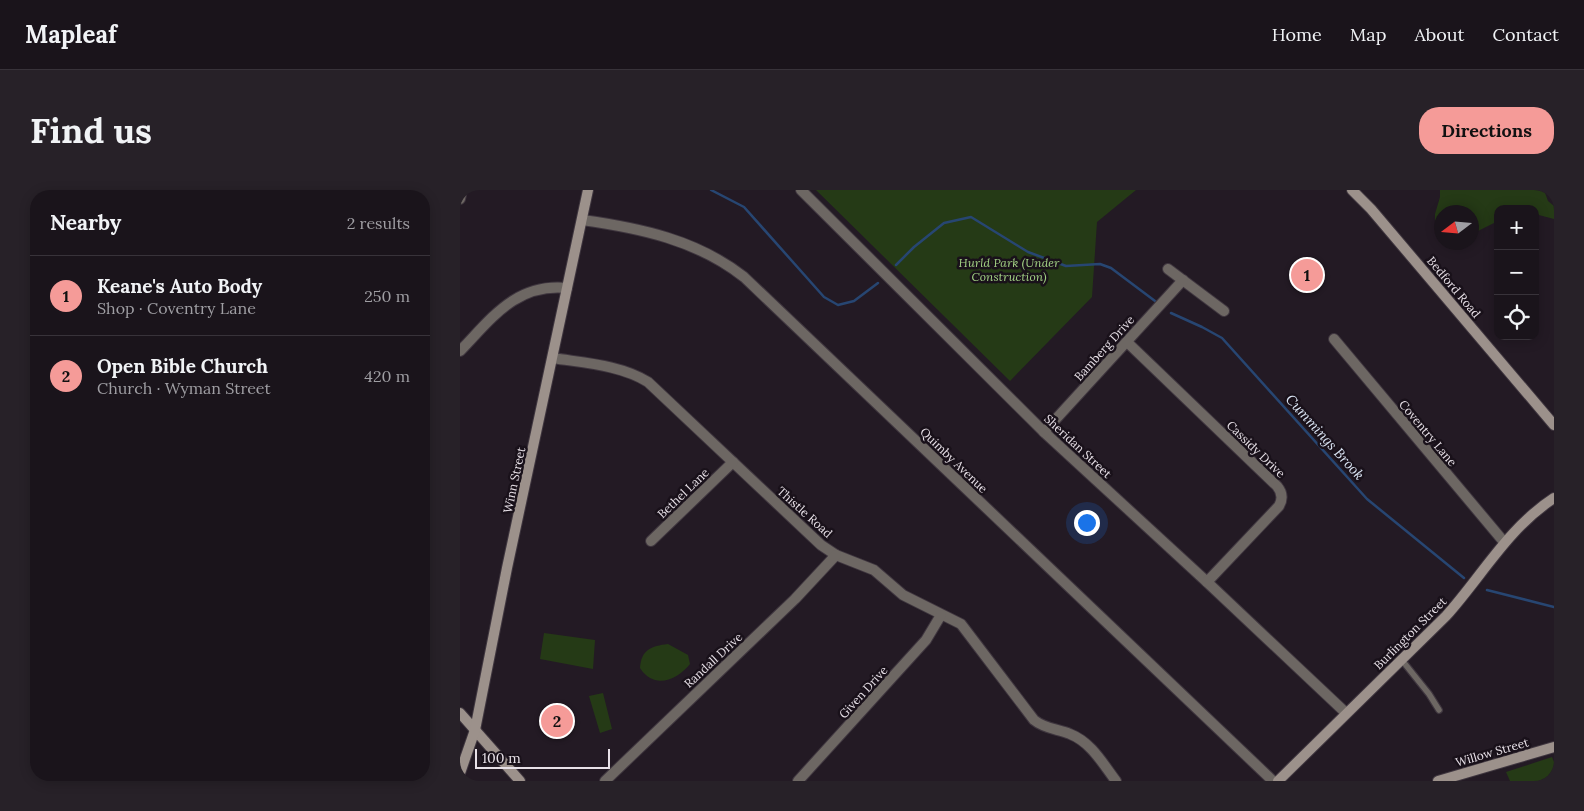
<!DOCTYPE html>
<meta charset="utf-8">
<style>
:root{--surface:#1a141b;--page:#272128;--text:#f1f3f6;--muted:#9f9ea3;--line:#38333a;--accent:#f59b98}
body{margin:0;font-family:Lora,serif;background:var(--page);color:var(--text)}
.controls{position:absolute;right:15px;top:15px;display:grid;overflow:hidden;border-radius:10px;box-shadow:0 2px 12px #0003}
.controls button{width:45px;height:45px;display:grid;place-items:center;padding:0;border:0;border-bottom:1px solid var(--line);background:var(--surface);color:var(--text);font:25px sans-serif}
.compass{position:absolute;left:974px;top:15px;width:45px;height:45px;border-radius:50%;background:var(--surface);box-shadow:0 2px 12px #0003;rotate:254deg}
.scale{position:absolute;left:15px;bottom:12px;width:135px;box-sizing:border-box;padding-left:5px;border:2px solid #e8e1e8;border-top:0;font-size:14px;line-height:18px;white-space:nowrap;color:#e8e1e8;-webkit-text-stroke:4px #19111a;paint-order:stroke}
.you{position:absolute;left:626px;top:332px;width:18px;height:18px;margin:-12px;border:4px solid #fff;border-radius:50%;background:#1a73e8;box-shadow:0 0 0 8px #1a73e833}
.badge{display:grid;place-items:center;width:32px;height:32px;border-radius:50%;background:var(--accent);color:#111;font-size:16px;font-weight:700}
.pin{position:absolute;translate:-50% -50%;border:2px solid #fff;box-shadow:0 1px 5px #0006}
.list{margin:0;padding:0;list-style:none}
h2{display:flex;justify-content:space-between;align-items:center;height:65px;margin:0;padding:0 20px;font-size:21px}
h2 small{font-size:16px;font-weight:400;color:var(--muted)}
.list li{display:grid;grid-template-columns:32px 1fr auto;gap:15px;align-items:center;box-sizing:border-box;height:80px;padding:0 20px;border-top:1px solid var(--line)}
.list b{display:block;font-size:19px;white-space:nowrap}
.list p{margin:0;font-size:16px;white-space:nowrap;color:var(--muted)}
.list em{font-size:16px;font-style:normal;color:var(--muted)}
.icon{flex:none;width:28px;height:28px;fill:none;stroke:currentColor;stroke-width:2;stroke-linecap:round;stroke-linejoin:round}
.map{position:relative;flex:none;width:1094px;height:591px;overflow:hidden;border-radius:20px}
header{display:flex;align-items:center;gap:30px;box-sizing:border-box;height:70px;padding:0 25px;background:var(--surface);border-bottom:1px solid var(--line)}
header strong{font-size:24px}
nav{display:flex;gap:28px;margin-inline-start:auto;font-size:18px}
.intro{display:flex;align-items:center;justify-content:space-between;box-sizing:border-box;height:120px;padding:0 30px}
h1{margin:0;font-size:35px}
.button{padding:12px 22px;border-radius:20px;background:var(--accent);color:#111;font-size:18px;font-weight:700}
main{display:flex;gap:30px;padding:0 30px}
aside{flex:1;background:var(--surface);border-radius:20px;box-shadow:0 2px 12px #0003}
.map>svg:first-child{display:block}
.green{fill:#253a16}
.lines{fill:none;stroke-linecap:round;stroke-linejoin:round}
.stream{stroke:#274672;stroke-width:2.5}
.lane-casing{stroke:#3f363f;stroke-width:8}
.street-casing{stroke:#3f363f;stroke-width:12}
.secondary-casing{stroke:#3f363f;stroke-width:12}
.lane{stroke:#6d6763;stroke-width:5.5}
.street{stroke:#6d6763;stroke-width:10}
.secondary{stroke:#9c918b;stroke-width:10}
.labels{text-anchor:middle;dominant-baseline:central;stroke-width:5;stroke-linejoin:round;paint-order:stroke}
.park-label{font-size:12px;font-style:italic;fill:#a2d184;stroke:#19111a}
.street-label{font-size:12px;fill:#e8e1e8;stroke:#19111a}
.water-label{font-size:14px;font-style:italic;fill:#dbe5f4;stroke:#19111a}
</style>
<header>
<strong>Mapleaf</strong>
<nav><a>Home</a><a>Map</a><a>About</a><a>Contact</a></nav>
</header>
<div class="intro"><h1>Find us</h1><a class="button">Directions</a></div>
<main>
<aside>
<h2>Nearby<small>2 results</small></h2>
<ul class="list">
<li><span class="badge">1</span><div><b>Keane's Auto Body</b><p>Shop · Coventry Lane</p></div><em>250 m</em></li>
<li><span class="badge">2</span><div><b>Open Bible Church</b><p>Church · Wyman Street</p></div><em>420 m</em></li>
</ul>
</aside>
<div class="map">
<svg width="1094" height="591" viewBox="0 0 1094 591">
<rect width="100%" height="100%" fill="#231a24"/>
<!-- green -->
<g class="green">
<path d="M 356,0 L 676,0 L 637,32 L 632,107 L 550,191 Z"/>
<path d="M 980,0 L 1084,0 L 1088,11 L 1094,16 L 1094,29 L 1075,24 L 1075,19 L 1038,19 L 1038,31 L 1012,44 L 1012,22 L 982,22 L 981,50 L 975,42 L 975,24 L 980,7 Z"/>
<path d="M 84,443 L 135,450 L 133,479 L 80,469 Z"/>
<path d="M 208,454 L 228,465 L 230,474 C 217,490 194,500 180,478 C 181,460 191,456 208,454 Z"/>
<path d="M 143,503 L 152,539 L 140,543 L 129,506 Z"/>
<path d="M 1092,567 L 1094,572 L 1094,591 L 1050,591 L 1046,582 Z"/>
</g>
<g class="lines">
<!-- stream -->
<g class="stream">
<path d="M 251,0 L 284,17 L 364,107 L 378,115 L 394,111 L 418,93"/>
<path d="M 436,75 L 454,57 L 484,33 L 511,27 L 568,62 L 606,76 L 640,74 L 651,78 L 695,111"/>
<path d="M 711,123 L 742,137 L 762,148 L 907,309 L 1004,388"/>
<path d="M 1027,400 L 1094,417"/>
</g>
<defs>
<path id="lane" d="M 941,469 L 969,504 L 979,520"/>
<g id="street">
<path d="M 341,0 L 584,242 L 747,392 L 886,523"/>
<path d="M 0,9 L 2,0"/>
<path d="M 122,30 C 180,38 237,50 284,87 L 813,591"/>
<path d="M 708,79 L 764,121"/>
<path d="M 874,149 L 1044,352"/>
<path d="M 667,152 L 817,296 C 822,302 823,309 819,316 L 747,392"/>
<path d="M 0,161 C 32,128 56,93 107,98"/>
<path d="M 93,168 C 124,173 161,175 188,192 L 361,355 L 376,365 L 414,380 L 443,405 L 501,434 L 574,530 C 585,539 598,539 610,544 C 631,552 643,574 656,591"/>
<path d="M 584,242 L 723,90"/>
<path d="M 191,351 L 273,272"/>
<path d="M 145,591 L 335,409 L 376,365"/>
<path d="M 338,591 L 466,450 L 481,425"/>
</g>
<g id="secondary">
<path d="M 892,0 L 911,19 L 1094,235"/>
<path d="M 0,523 L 60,591"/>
<path d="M 0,583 L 15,540 L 47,378 L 128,0"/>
<path d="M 818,591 L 986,426 C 1022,386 1048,338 1094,308"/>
<path d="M 978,591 L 1094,557"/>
</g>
</defs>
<!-- lane casing -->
<use href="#lane" class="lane-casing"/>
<!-- street casing -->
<use href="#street" class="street-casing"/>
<!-- secondary casing -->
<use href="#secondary" class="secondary-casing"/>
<!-- lane -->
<use href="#lane" class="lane"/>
<!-- street -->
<use href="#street" class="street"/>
<!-- secondary -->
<use href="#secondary" class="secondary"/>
</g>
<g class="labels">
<!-- park labels -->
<g class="park-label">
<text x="549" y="72">Hurld Park (Under<tspan x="549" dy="14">Construction)</tspan></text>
</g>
<!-- street labels -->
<g class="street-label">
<text transform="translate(994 97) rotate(50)">Bedford Road</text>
<text transform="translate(644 158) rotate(-48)">Bamberg Drive</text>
<text transform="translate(968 243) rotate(50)">Coventry Lane</text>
<text transform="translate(618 256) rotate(43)">Sheridan Street</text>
<text transform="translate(796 259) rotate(44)">Cassidy Drive</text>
<text transform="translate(494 270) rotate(44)">Quimby Avenue</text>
<text transform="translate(54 290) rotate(-78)">Winn Street</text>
<text transform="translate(223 303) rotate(-44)">Bethel Lane</text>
<text transform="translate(345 322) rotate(42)">Thistle Road</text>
<text transform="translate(950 443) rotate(-45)">Burlington Street</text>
<text transform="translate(253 470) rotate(-43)">Randall Drive</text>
<text transform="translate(403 502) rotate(-48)">Given Drive</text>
<text transform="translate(1032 562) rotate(-16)">Willow Street</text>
</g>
<!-- water labels -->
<g class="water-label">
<text transform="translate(865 247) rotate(48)">Cummings Brook</text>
</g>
</g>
</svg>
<div class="controls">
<button>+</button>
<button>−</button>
<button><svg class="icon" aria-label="locate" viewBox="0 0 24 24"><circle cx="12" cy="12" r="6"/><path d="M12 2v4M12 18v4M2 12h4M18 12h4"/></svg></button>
</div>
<svg class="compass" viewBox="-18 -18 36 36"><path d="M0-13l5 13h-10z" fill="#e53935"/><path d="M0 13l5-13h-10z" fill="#9f9ea3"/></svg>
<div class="scale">100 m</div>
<div class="you"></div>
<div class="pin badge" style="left:847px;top:85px">1</div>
<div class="pin badge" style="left:97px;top:531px">2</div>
</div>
</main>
